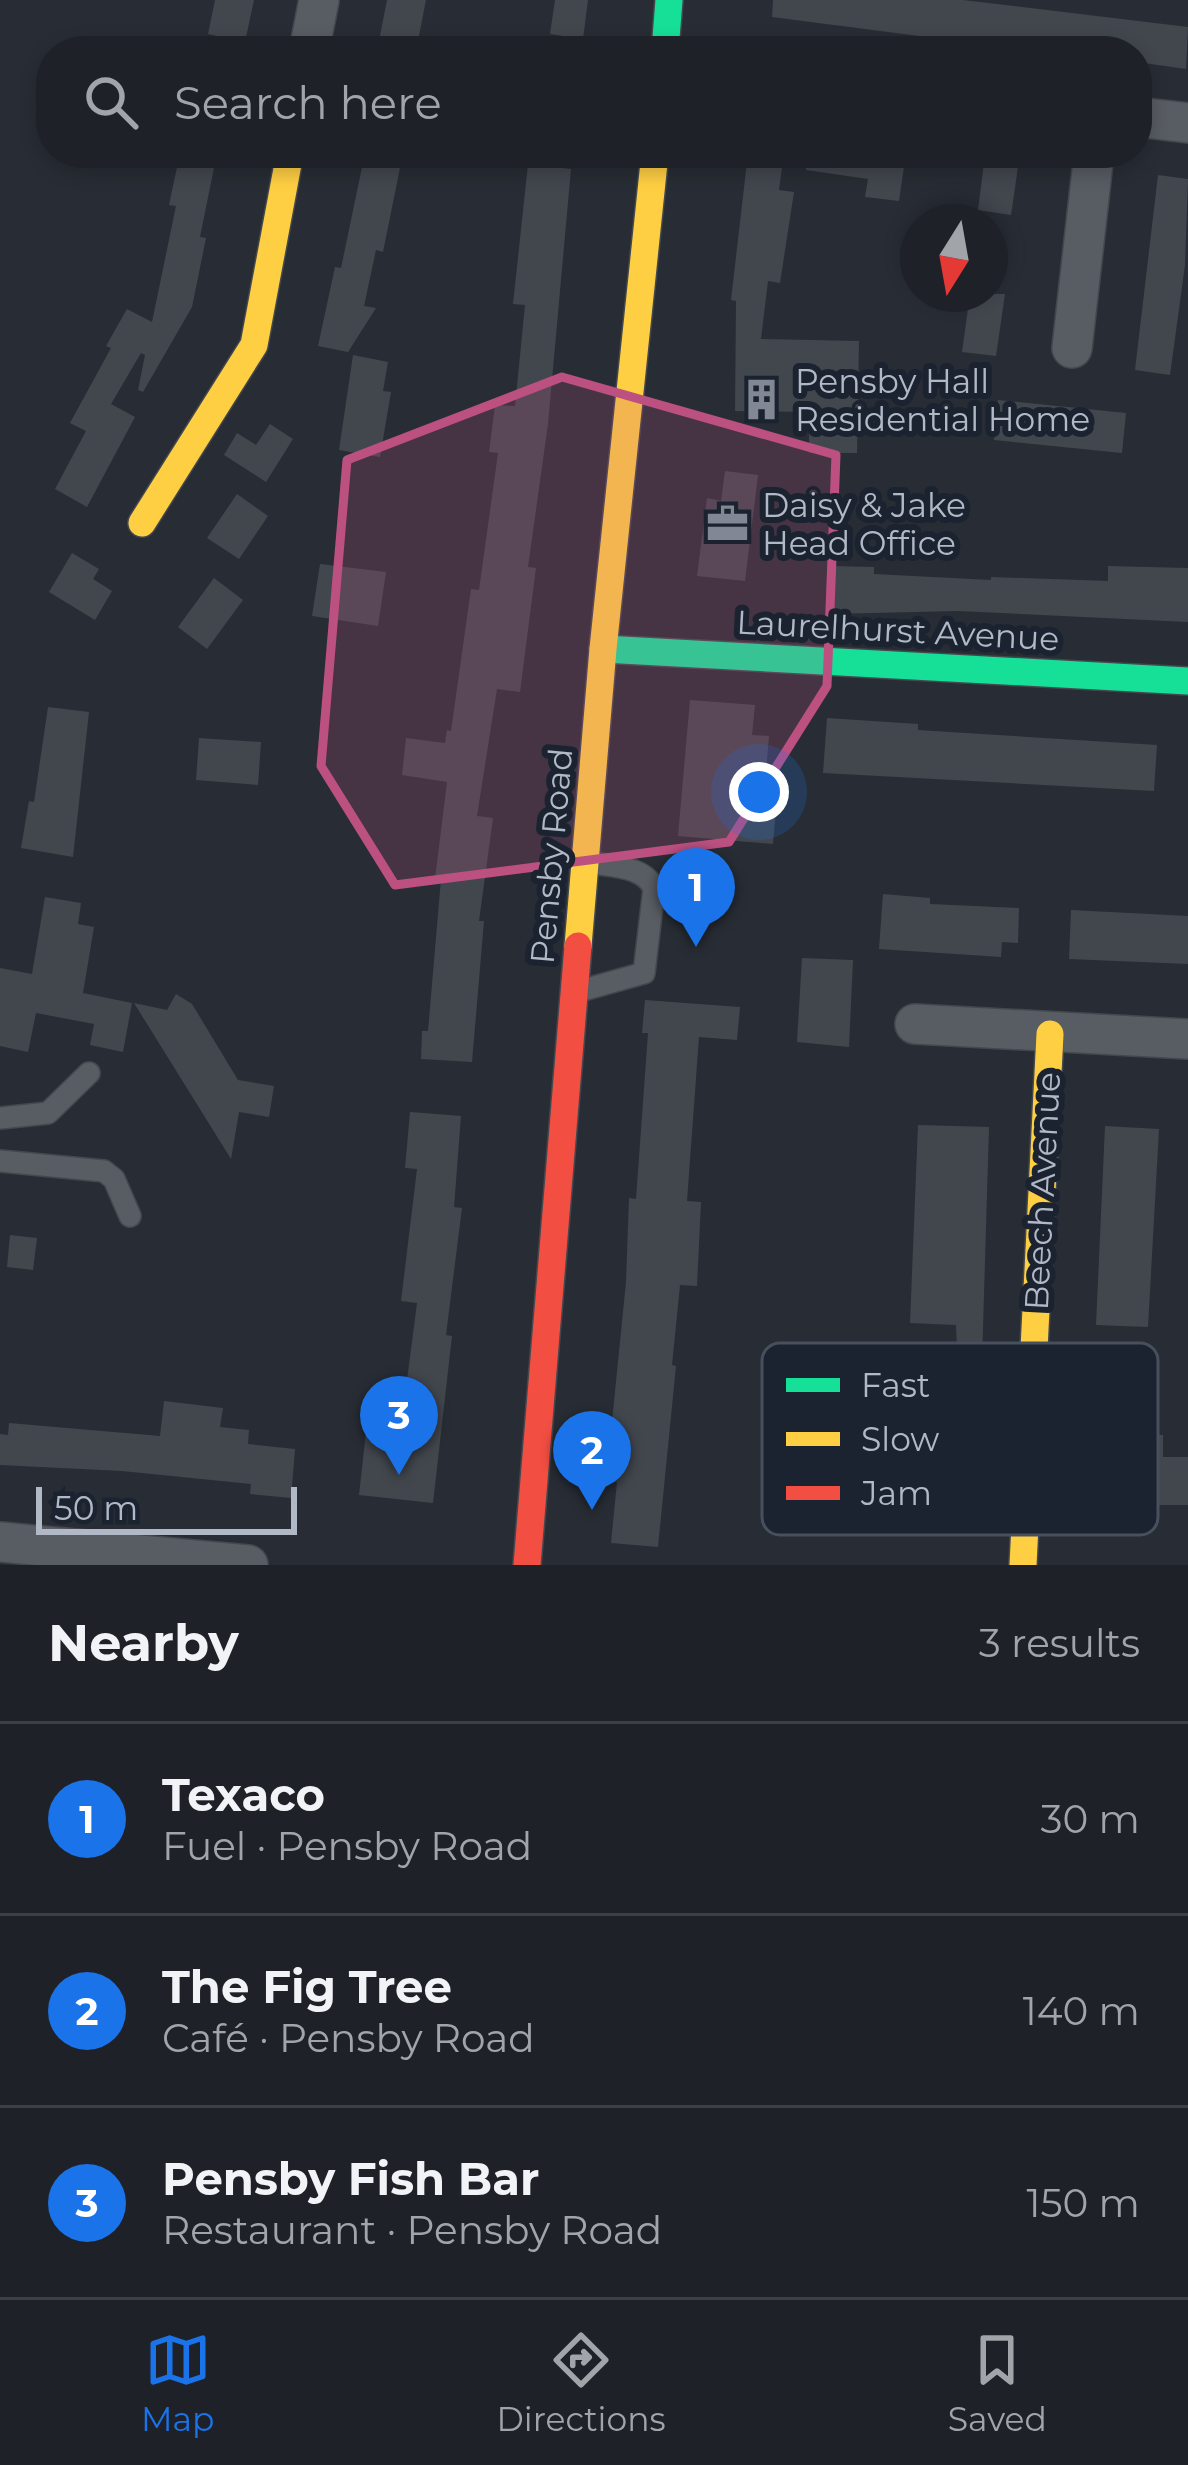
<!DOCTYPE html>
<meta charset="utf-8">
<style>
:root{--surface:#1e2228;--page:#2b2f34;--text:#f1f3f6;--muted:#a1a4a8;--line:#3c3f45;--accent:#1a73e8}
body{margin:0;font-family:Montserrat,sans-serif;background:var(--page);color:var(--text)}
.compass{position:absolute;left:900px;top:204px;width:108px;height:108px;border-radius:50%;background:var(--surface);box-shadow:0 6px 18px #0003;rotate:191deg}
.scale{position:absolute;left:36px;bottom:30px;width:261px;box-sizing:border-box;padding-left:12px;border:6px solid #b1b9c7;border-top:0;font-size:33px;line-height:42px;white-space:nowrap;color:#b1b9c7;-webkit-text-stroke:9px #1b2330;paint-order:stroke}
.you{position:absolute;left:759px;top:792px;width:42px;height:42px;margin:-30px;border:9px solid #fff;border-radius:50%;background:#1a73e8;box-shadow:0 0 0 18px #1a73e833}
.badge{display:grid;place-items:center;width:78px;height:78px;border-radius:50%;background:var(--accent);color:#fff;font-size:39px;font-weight:700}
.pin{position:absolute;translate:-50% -99px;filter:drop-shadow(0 3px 6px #0008)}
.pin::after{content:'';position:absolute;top:63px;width:42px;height:36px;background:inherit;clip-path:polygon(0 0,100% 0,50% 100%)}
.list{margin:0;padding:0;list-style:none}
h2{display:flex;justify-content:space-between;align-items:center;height:156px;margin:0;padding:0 48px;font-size:51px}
h2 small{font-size:39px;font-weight:400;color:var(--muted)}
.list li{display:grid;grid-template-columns:78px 1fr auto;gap:36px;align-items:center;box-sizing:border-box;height:192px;padding:0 48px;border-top:3px solid var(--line)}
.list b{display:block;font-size:45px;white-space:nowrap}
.list p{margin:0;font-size:39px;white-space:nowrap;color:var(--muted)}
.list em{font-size:39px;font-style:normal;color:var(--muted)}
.icon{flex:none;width:66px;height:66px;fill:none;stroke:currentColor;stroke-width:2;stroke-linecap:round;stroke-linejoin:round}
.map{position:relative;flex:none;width:1188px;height:1565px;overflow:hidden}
.search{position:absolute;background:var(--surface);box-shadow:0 6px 18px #0003;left:36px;right:36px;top:36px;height:132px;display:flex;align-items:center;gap:30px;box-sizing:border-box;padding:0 42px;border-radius:48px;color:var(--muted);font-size:45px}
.sheet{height:732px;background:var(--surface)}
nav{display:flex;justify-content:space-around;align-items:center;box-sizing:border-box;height:168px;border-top:3px solid var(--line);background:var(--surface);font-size:33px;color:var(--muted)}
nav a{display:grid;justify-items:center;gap:6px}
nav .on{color:var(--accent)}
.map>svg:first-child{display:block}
.building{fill:#42474e}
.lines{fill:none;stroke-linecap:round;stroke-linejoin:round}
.lane-casing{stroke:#44484e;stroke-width:24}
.street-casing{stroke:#44484e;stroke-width:42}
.fast-casing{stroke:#44484e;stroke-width:30}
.slow-casing{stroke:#44484e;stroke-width:30}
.jam-casing{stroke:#44484e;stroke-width:30}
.lane{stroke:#585c63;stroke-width:21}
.street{stroke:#585c63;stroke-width:39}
.fast{stroke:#16e098;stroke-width:27}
.slow{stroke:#ffcf43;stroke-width:27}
.jam{stroke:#f24e42;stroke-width:27}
.marked{fill:#bc5081;fill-opacity:0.2;stroke:#bc5081;stroke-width:9;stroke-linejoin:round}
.labels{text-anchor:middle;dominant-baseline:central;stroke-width:12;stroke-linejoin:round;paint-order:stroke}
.poi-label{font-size:33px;fill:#b1b9c7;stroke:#1b2330;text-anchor:start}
.street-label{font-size:33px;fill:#b1b9c7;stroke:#1b2330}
.key{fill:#1b2330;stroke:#48505d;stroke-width:3}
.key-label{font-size:33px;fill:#b1b9c7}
</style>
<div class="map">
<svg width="1188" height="1565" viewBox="0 0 1188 1565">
<rect width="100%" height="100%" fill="#282d35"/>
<!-- building -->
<g class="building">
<path d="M 215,0 L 254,0 L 245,42 L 208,34 Z"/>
<path d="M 387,0 L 426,0 L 416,51 L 377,51 Z"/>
<path d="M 555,0 L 588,0 L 583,39 L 550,34 Z"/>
<path d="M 773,0 L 963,0 L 1188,27 L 1186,69 L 1137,62 L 1137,51 L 1020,49 L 772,17 Z"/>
<path d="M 180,153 L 217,153 L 200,237 L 206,238 L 192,307 L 143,392 L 138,390 L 145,355 L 141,353 L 111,404 L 135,417 L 87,507 L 55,489 L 86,431 L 70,423 L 111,348 L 106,346 L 127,309 L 152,322 L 176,206 L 169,205 Z"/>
<path d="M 365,153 L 403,153 L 383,252 L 376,250 L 364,306 L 376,308 L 348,352 L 318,346 L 335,267 L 341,268 Z"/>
<path d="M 748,153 L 784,153 L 779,190 L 794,192 L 780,283 L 768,281 L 761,339 L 859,341 L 857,453 L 809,453 L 809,412 L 735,411 L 736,301 L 731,300 Z"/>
<path d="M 807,153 L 906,153 L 899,201 L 865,197 L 868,179 L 806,170 Z"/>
<path d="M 985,155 L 1019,160 L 1011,215 L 978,210 Z"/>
<path d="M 528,164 L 571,169 L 548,424 L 528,567 L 536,568 L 520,692 L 497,689 L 477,816 L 493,818 L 479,921 L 484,921 L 472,1062 L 421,1059 L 422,1031 L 428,1031 L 441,879 L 435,879 L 447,782 L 402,775 L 406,738 L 445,743 L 447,730 L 451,731 L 471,589 L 479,590 L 498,453 L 489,452 L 495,405 L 515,406 L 525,305 L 513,304 Z"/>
<path d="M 1158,175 L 1188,179 L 1185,265 L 1170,375 L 1135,370 Z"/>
<path d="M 970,294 L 1005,294 L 996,356 L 962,352 Z"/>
<path d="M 353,355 L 388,362 L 383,391 L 391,392 L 380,457 L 339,450 Z"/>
<path d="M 998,400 L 1126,413 L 1122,453 L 994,440 Z"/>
<path d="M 270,424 L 293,439 L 266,482 L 224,455 L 237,433 L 256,445 Z"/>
<path d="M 725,471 L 758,475 L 745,581 L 697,576 L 707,498 L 721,501 Z"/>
<path d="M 237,494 L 268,516 L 239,559 L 207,538 Z"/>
<path d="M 72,553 L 99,569 L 93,579 L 112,591 L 95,620 L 49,592 Z"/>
<path d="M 320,564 L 386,572 L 378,626 L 312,616 Z"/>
<path d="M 830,566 L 874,567 L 874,574 L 991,580 L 991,577 L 1108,581 L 1108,566 L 1188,568 L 1188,622 L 958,611 L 829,614 Z"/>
<path d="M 214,578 L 243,600 L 207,649 L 178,627 Z"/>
<path d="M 690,700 L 755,705 L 752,735 L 769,736 L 765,785 L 778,786 L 773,844 L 678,836 Z"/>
<path d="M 48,707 L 89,712 L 73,857 L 21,848 L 29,801 L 34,802 Z"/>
<path d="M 827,718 L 918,724 L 918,730 L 1157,745 L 1154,791 L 823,773 Z"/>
<path d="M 199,738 L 261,742 L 258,785 L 196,780 Z"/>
<path d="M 883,894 L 930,898 L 930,904 L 1019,908 L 1018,943 L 1002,942 L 1001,957 L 879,949 Z"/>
<path d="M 45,897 L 81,903 L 78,924 L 94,927 L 83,993 L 132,1003 L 123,1052 L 90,1045 L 94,1024 L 36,1013 L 28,1052 L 0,1046 L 0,968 L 32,974 Z"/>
<path d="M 1071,910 L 1188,916 L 1188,964 L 1069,959 Z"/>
<path d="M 802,958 L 853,960 L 849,1047 L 797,1042 Z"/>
<path d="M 176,994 L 192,1004 L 238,1080 L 274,1086 L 269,1117 L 239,1112 L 231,1159 L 134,1003 L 167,1010 Z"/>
<path d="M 645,1000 L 740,1007 L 737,1040 L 699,1037 L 687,1201 L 701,1202 L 697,1286 L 680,1285 L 672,1365 L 676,1366 L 658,1547 L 611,1543 L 617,1482 L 606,1481 L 626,1282 L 629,1198 L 636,1199 L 648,1033 L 642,1033 Z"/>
<path d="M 410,1112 L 461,1116 L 454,1207 L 462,1208 L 446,1335 L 452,1336 L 433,1503 L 359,1495 L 366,1432 L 379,1434 L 386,1386 L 406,1388 L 417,1303 L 401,1301 L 417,1169 L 405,1168 Z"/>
<path d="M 918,1125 L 989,1127 L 982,1361 L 993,1361 L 994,1391 L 982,1391 L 981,1400 L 959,1400 L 956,1325 L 910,1323 Z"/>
<path d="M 1105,1126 L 1159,1129 L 1148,1327 L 1096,1325 Z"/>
<path d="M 10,1235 L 37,1238 L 33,1270 L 7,1267 Z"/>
<path d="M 164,1401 L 223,1408 L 220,1427 L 249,1430 L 248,1444 L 295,1449 L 291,1498 L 250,1494 L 251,1484 L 122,1471 L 0,1465 L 0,1434 L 8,1435 L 9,1423 L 160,1436 Z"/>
<path d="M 1063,1435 L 1163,1435 L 1163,1457 L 1188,1457 L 1188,1505 L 1063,1505 Z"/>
</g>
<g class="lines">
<defs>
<g id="lane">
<path d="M 576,992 L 644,973 L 654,889 C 645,865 610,867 587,862"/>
<path d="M 0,1118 L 48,1113 L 89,1073"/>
<path d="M 0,1161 L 104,1171 L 114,1179 L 130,1216"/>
</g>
<g id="street">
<path d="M 309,51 L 319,0"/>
<path d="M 1137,117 L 1188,123"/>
<path d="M 1072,348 L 1094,153"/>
<path d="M 915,1024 L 1187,1039"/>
<path d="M 0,1542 L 248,1565"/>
</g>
<g id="fast">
<path d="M 665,51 L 669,0"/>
<path d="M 603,649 L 1188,681"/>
</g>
<g id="slow">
<path d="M 142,523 L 254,345 L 290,153"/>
<path d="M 578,946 L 603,649 L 655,153"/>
<path d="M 1023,1565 L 1050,1034"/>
</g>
<path id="jam" d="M 527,1565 L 578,946"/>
</defs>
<!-- lane casing -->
<use href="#lane" class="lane-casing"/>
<!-- street casing -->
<use href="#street" class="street-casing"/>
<!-- fast casing -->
<use href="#fast" class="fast-casing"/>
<!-- slow casing -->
<use href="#slow" class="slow-casing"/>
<!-- jam casing -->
<use href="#jam" class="jam-casing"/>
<!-- lane -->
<use href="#lane" class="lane"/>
<!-- street -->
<use href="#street" class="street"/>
<!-- fast -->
<use href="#fast" class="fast"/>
<!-- slow -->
<use href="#slow" class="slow"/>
<!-- jam -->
<use href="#jam" class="jam"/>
</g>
<!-- marked area -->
<path class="marked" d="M 562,377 L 836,455 L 827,686 L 729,842 L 395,885 L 321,766 L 347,460 Z"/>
<!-- icons -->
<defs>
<symbol id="building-bare" viewBox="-9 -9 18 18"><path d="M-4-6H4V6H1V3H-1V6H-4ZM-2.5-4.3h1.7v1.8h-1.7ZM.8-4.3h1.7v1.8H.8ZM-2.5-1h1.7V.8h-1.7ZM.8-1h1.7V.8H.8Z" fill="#818894" stroke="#1b2330" stroke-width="2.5" paint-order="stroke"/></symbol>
<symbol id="office-bare" viewBox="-9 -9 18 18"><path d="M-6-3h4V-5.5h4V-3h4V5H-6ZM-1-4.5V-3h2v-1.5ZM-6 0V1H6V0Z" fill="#818894" stroke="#1b2330" stroke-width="2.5" paint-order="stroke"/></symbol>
</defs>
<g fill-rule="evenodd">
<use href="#building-bare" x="732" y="370" width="59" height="59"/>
<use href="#office-bare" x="698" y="494" width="59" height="59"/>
</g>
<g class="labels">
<!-- poi labels -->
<g class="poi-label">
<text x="795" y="381">Pensby Hall<tspan x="795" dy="38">Residential Home</tspan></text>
<text x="762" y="505">Daisy &amp; Jake<tspan x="762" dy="38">Head Office</tspan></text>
</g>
<!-- street labels -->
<g class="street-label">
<text transform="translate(898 630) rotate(3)">Laurelhurst Avenue</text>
<text transform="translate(551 856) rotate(-85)">Pensby Road</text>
<text transform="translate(1042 1191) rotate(-87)">Beech Avenue</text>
</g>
</g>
<!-- legend -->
<rect x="762" y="1343" width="396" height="192" rx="18" class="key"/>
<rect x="786" y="1378" width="54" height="14" fill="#16e098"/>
<rect x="786" y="1432" width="54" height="14" fill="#ffcf43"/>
<rect x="786" y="1486" width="54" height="14" fill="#f24e42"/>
<g class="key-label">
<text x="861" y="1397">Fast</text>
<text x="861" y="1451">Slow</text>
<text x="861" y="1505">Jam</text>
</g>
</svg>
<svg class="compass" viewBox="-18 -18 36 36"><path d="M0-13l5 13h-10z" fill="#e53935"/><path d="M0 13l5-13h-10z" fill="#a1a4a8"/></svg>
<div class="scale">50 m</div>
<div class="you"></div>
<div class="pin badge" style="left:696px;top:947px">1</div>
<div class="pin badge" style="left:592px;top:1510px">2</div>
<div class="pin badge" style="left:399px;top:1475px">3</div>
<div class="search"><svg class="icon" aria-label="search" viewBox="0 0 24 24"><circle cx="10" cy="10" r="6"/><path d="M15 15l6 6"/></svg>Search here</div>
</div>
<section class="sheet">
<h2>Nearby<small>3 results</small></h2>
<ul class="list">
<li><span class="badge">1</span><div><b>Texaco</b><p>Fuel · Pensby Road</p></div><em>30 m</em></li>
<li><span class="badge">2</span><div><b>The Fig Tree</b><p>Café · Pensby Road</p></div><em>140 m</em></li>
<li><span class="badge">3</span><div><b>Pensby Fish Bar</b><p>Restaurant · Pensby Road</p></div><em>150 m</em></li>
</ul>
</section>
<nav>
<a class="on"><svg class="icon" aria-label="map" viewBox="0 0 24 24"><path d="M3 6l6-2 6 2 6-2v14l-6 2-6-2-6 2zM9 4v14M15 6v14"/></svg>Map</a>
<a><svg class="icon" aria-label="directions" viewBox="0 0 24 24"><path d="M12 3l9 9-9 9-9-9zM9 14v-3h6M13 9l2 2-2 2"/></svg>Directions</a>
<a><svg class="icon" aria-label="saved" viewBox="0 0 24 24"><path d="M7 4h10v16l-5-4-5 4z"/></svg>Saved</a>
</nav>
